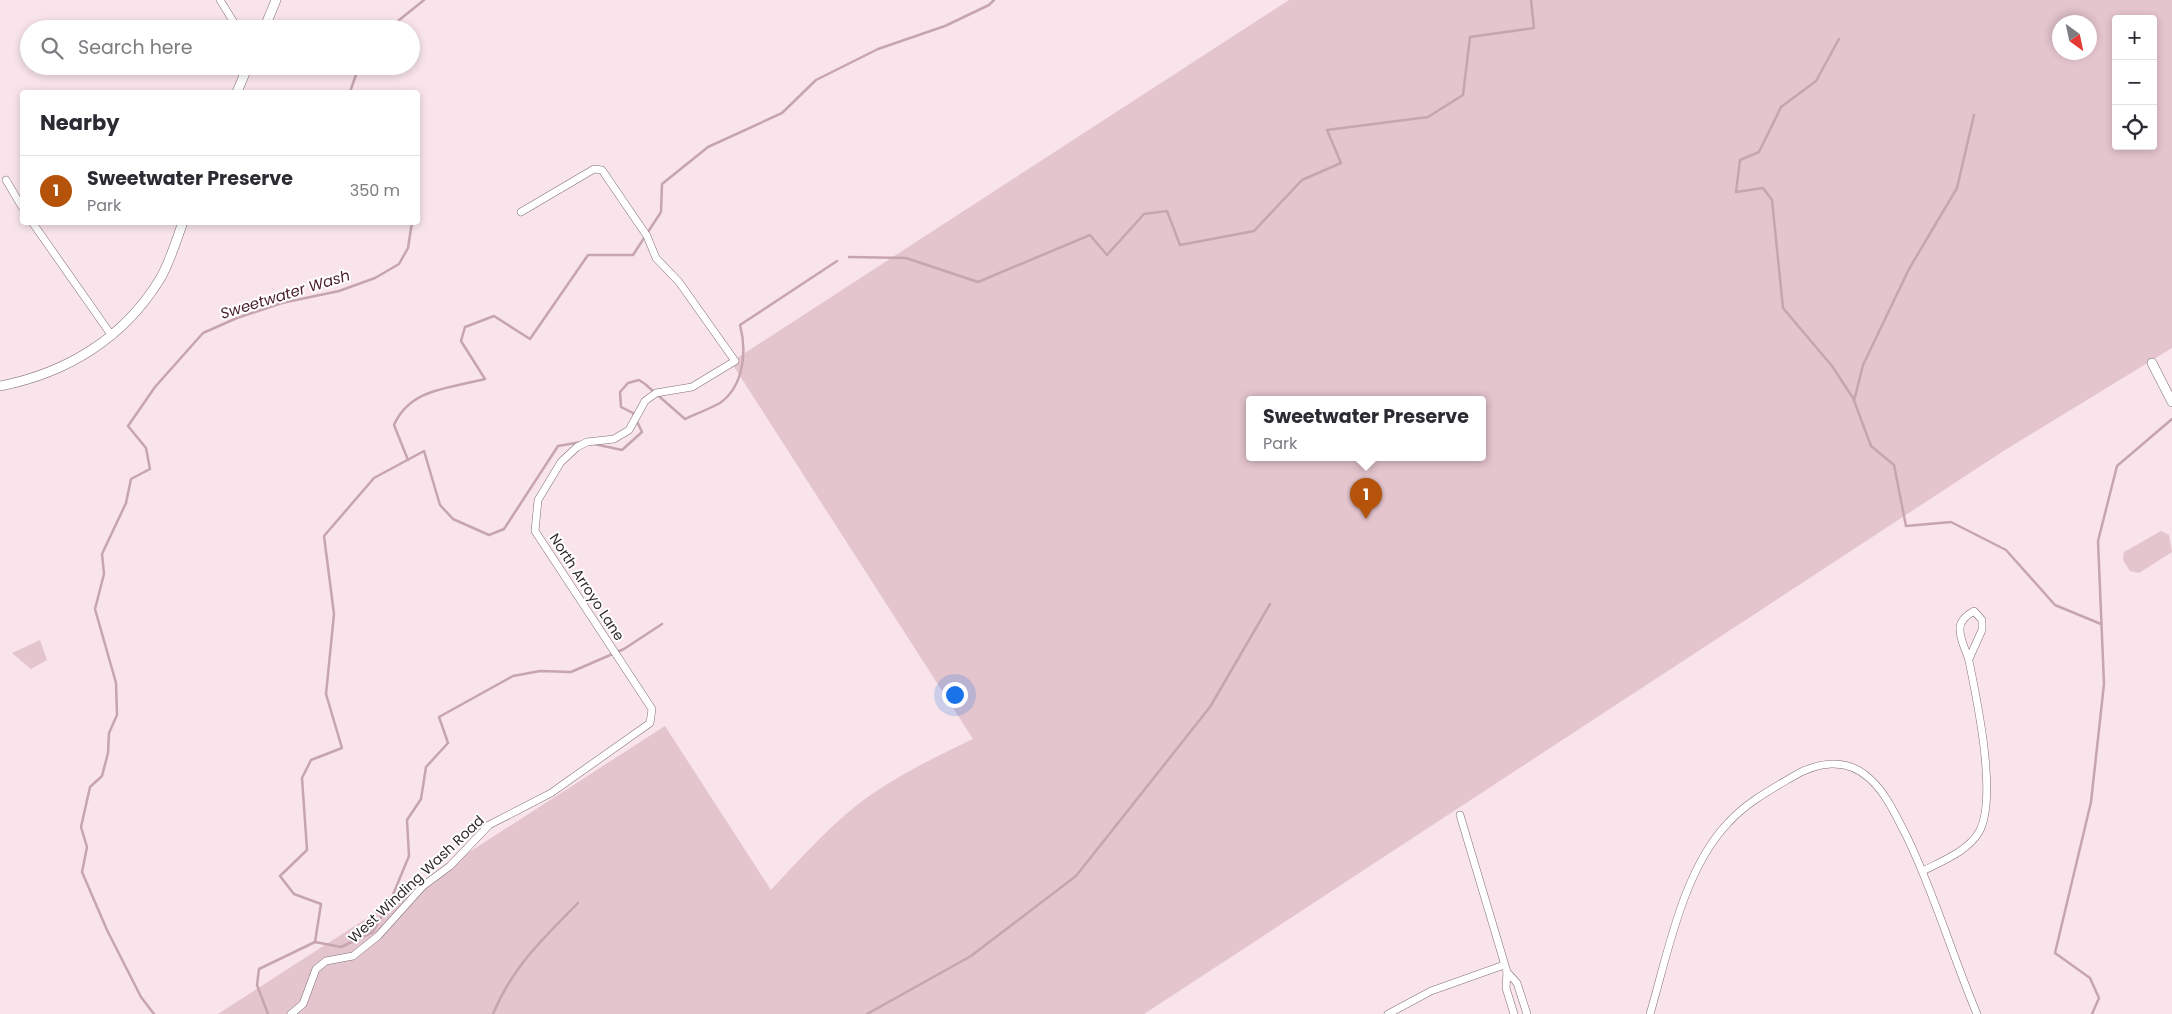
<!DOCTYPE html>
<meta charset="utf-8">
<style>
:root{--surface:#fff;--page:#f7f7f7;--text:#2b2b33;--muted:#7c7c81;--line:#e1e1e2;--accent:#b45309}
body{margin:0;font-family:Poppins,sans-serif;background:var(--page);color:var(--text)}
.controls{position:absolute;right:15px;top:15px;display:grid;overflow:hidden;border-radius:5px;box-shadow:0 2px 8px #0003}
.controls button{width:45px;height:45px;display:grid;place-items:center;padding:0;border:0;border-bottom:1px solid var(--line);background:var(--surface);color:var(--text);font:25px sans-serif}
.compass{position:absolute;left:2052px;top:15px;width:45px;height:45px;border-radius:50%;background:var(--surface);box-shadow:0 2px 8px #0003;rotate:147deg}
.you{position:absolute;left:954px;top:694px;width:18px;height:18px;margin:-12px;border:4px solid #fff;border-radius:50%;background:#1a73e8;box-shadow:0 0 0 8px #1a73e833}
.badge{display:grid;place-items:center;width:32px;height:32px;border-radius:50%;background:var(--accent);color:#fff;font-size:16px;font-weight:700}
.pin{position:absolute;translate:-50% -41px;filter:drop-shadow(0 1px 2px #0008)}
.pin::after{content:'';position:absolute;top:26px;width:18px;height:15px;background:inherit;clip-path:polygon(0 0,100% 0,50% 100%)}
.popup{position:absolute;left:1246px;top:396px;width:240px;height:65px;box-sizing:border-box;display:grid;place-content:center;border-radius:5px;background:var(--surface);filter:drop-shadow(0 1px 4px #0005);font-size:16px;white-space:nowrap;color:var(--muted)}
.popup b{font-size:19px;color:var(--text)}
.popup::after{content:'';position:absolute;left:50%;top:100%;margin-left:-10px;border:10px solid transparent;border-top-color:var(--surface)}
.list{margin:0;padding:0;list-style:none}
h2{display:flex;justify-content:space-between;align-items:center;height:65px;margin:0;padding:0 20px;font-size:21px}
h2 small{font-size:16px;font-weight:400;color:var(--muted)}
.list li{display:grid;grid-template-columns:32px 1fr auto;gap:15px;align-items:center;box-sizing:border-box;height:70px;padding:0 20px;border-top:1px solid var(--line)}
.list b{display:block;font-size:19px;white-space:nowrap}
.list p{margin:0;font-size:16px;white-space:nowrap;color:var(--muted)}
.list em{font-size:16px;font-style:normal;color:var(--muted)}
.icon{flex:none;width:28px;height:28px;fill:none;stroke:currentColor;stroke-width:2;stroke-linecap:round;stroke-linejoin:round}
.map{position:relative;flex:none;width:2172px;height:1014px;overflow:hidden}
.search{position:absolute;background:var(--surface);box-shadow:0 2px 8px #0003;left:20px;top:20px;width:400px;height:55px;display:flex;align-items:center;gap:12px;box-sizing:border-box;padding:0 18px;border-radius:28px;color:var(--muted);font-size:19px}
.panel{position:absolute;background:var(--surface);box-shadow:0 2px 8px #0003;left:20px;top:90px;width:400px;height:135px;border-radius:5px}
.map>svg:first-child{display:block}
.green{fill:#e4c4cd;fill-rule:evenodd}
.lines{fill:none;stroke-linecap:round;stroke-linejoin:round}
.stream{stroke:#c7a5af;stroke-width:2.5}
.minor-casing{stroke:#806f74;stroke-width:8}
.tertiary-casing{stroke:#806f74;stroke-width:10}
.minor{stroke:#fff;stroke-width:7}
.tertiary{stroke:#fff;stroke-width:9}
.labels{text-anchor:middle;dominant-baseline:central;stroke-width:4;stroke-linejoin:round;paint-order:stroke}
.street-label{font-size:14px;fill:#30292b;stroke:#fff}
.water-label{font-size:15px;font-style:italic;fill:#491c2e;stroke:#fff}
</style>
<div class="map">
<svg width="2172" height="1014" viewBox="0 0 2172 1014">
<rect width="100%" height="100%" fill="#f8e4ea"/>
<!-- green -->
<g class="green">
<path d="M 1289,0 L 2172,0 L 2172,348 L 2005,450 L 1144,1014 L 218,1014 L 665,726 L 771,890 C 803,856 836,818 875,792 C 906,771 940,755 973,739 L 731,362 ZM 2116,19 L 2153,19 L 2153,146 L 2116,146 ZM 2060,22 L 2090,22 L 2090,52 L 2060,52 ZM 1250,400 L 1482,400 L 1482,458 L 1250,458 Z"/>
<path d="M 2161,531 L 2169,535 L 2172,552 L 2139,573 L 2130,571 L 2123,560 L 2124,552 Z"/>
<path d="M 40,640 L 47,660 L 31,669 L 12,653 Z"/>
</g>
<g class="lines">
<!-- stream -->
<g class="stream">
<path d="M 388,29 L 424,0"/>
<path d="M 1839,39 L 1816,81 L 1781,107 L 1759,152 L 1740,160 L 1736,192 L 1763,188 L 1772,200 L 1783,308 L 1832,366 L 1853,398 L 1871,446 L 1894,465 L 1906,526 L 1951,522 L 2006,550 L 2055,605 L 2101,624"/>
<path d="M 350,92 L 359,66"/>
<path d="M 418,170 L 418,172"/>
<path d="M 849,257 L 906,258 L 978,282 L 1090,235 L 1107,255 L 1144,214 L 1167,211 L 1180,245 L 1254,231 L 1302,180 L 1341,163 L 1327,130 L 1428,117 L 1463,95 L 1470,37 L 1534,28 L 1531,0"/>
<path d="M 1854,401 L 1863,365 L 1909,269 L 1957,188 L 1974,115"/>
<path d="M 594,444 L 622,450 L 642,432 L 633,413 L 621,407 L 620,392 L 628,383 L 639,380 L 645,384 L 685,419 C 696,414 709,409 720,403 C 744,386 747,351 740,325 L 837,261"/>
<path d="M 408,460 L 394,425 C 410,388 451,388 485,379 L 461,341 L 465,327 L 494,316 L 530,339 L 588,255 L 633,255 L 661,212 L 662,184 L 708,147 L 782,113 L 816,80 L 878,49 L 945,26 L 989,5 L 994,0"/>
<path d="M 315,942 L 341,947 L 373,932 L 392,897 L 409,856 L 407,820 L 421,799 L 426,767 L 448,743 L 439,717 L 513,676 L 540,671 L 571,672 L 624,649 L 662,624"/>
<path d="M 154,1014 L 141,997 L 107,930 L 82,872 L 87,847 L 81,827 L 90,787 L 102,776 L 108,753 L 109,733 L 117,715 L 116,683 L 95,609 L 104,574 L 102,554 L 126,503 L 131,479 L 150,469 L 146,448 L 128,426 L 155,387 L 203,333 L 237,318 L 282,303 L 339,291 L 375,278 L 399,264 L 408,248 L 412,222"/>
<path d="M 268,1014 L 257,985 L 259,969 L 315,942 L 321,904 L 294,894 L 280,876 L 307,850 L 302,778 L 311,760 L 342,748 L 326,694 L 334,614 L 324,536 L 374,478 L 424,451 L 440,505 L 453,519 L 489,535 L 504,529 L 558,446 L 581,442"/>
<path d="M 493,1014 C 513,966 542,940 578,903"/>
<path d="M 867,1014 L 971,956 L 1076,876 L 1210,707 L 1270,604"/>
<path d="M 2092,1014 L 2099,998 L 2090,978 L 2055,953 L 2091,802 L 2104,684 L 2098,541 L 2117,466 L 2172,419"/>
</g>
<defs>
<g id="minor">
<path d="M 220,0 L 238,29"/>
<path d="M 6,180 L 22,207"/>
<path d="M 32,222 L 112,336"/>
<path d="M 1460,815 L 1507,972 L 1506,988 L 1514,1014"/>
<path d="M 1923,871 C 1942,861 1968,851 1979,832 C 1998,798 1977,700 1969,661 C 1967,651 1959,640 1960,628 C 1960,620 1967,615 1974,611 L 1982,620 L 1982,630 L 1969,659"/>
<path d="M 1507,972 L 1517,983 L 1527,1014"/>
<path d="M 291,1014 L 303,1004 L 316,969 L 326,961 L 353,956 L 378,936 L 423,886 L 450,866 L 489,825 L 551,793 L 650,723 L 652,709 L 535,531 L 538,500 L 561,462 L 577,447 L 587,442 L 614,439 L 629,430 L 645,401 L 656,393 L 692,387 L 735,361 L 679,282 L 656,258 L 647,236 L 602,170 L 594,169 L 521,212"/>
<path d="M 1388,1014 L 1431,991 L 1504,965"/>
<path d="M 1650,1014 C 1668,953 1683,870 1728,823 C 1746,803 1770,790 1792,777 C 1817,762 1846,757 1869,778 C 1886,793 1895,814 1906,835 C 1934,892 1952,955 1977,1014"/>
</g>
<g id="tertiary">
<path d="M 264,29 L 276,0"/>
<path d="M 237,92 L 248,66"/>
<path d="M 2152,363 L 2172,402"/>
<path d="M 0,386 C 67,373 124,338 160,279 C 170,262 176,241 183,222"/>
</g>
</defs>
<!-- minor casing -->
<use href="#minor" class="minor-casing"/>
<!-- tertiary casing -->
<use href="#tertiary" class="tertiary-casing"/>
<!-- minor -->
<use href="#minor" class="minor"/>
<!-- tertiary -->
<use href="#tertiary" class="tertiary"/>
</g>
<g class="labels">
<!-- street labels -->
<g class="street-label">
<text transform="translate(587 587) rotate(57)">North Arroyo Lane</text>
<text transform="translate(416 879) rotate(-43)">West Winding Wash Road</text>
</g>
<!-- water labels -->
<g class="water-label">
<text transform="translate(285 294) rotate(-17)">Sweetwater Wash</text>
</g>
</g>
</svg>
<div class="controls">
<button>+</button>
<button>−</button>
<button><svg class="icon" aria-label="locate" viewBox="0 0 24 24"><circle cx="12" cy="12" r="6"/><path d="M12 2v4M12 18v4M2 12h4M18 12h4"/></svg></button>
</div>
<svg class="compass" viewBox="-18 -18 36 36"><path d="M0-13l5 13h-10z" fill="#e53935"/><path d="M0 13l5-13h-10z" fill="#7c7c81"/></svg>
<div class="you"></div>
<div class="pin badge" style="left:1366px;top:519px">1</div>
<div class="popup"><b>Sweetwater Preserve</b>Park</div>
<div class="search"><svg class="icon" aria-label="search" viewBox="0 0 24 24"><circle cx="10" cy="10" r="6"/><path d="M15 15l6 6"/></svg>Search here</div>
<section class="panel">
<h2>Nearby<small></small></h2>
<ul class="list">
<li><span class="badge">1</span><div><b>Sweetwater Preserve</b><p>Park</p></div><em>350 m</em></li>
</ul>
</section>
</div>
